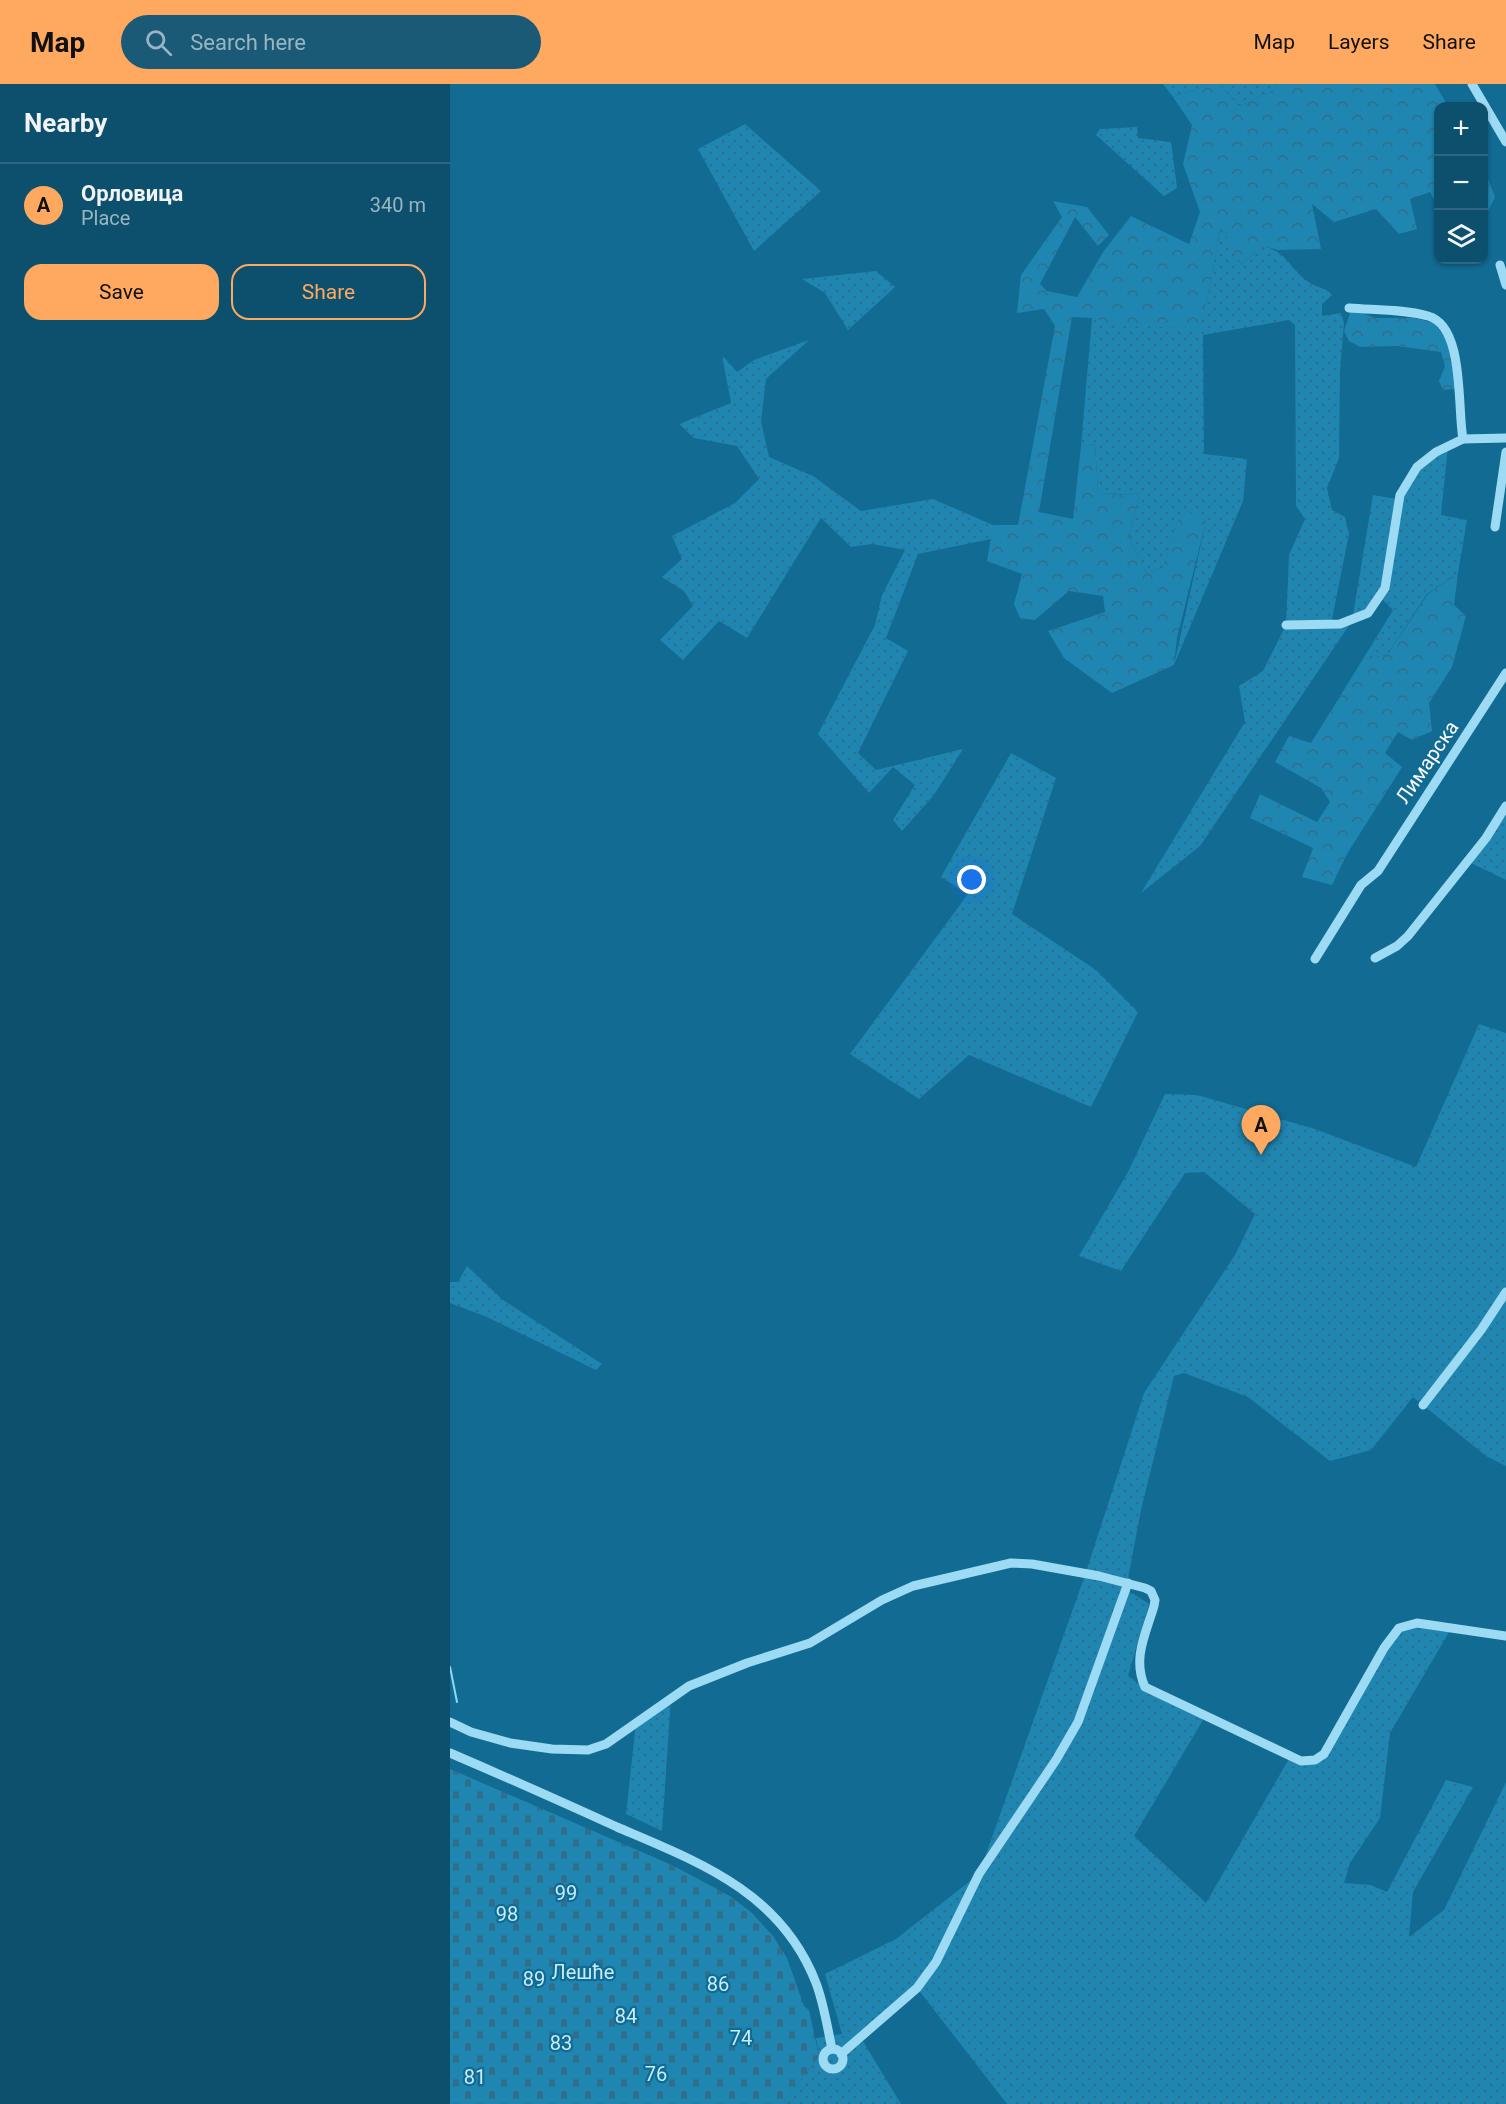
<!DOCTYPE html>
<meta charset="utf-8">
<style>
:root{--surface:#0d506e;--page:#1b5a76;--text:#f1f3f6;--muted:#9ab5c2;--line:#2d6781;--accent:#ffa960}
body{margin:0;font-family:Roboto,sans-serif;background:var(--page);color:var(--text)}
.controls{position:absolute;right:18px;top:18px;display:grid;overflow:hidden;border-radius:12px;box-shadow:0 2px 4px #0004}
.controls button{width:54px;height:54px;display:grid;place-items:center;padding:0;border:0;border-bottom:2px solid var(--line);background:var(--surface);color:var(--text);font:30px sans-serif}
.you{position:absolute;left:522px;top:796px;width:21px;height:21px;margin:-15px;border:4px solid #fff;border-radius:50%;background:#1a73e8;box-shadow:0 0 0 9px #1a73e833}
.badge{display:grid;place-items:center;width:39px;height:39px;border-radius:50%;background:var(--accent);color:#111;font-size:20px;font-weight:700}
.pin{position:absolute;translate:-50% -50px;filter:drop-shadow(0 2px 3px #0008)}
.pin::after{content:'';position:absolute;top:32px;width:21px;height:18px;background:inherit;clip-path:polygon(0 0,100% 0,50% 100%)}
.list{margin:0;padding:0;list-style:none}
h2{display:flex;justify-content:space-between;align-items:center;height:78px;margin:0;padding:0 24px;font-size:26px}
h2 small{font-size:20px;font-weight:400;color:var(--muted)}
.list li{display:grid;grid-template-columns:39px 1fr auto;gap:18px;align-items:center;box-sizing:border-box;height:84px;padding:0 24px;border-top:2px solid var(--line)}
.list b{display:block;font-size:22px;white-space:nowrap}
.list p{margin:0;font-size:20px;white-space:nowrap;color:var(--muted)}
.list em{font-size:20px;font-style:normal;color:var(--muted)}
.actions{display:flex;gap:12px;padding:18px 24px}
.actions a{flex:1;padding:14px 0;border:2px solid var(--accent);border-radius:18px;text-align:center;font-size:21px;color:var(--accent)}
.actions .main{background:var(--accent);color:#111}
.icon{flex:none;width:33px;height:33px;fill:none;stroke:currentColor;stroke-width:2;stroke-linecap:round;stroke-linejoin:round}
.map{position:relative;flex:none;width:1056px;height:2020px;overflow:hidden}
header{display:flex;align-items:center;gap:36px;box-sizing:border-box;height:84px;padding:0 30px;background:var(--accent);color:#111}
header strong{font-size:28px}
nav{display:flex;gap:33px;margin-inline-start:auto;font-size:21px}
.search{width:420px;height:54px;background:var(--page);display:flex;align-items:center;gap:15px;box-sizing:border-box;padding:0 21px;border-radius:33px;color:var(--muted);font-size:22px}
main{display:flex}
aside{flex:1;background:var(--surface)}
.map>svg:first-child{display:block}
.grass{fill:url(#grass-dots)}
.forest{fill:url(#forest-crowns)}
.cemetery{fill:url(#cemetery-stones)}
.lines{fill:none;stroke-linecap:round;stroke-linejoin:round}
.stream{stroke:#8fd9f7;stroke-width:2}
.minor{stroke:#9ddaf3;stroke-width:9}
.labels{text-anchor:middle;dominant-baseline:central;stroke-width:4.5;stroke-linejoin:round;paint-order:stroke}
.street-label{font-size:20px;fill:#fff;stroke:#116b93}
.park-label{font-size:20px;fill:#c5edfd;stroke:#116b93}
</style>
<header>
<strong>Map</strong>
<div class="search"><svg class="icon" aria-label="search" viewBox="0 0 24 24"><circle cx="10" cy="10" r="6"/><path d="M15 15l6 6"/></svg>Search here</div>
<nav><a>Map</a><a>Layers</a><a>Share</a></nav>
</header>
<main>
<aside>
<h2>Nearby<small></small></h2>
<ul class="list">
<li><span class="badge">A</span><div><b>Орловица</b><p>Place</p></div><em>340 m</em></li>
</ul>
<div class="actions"><a class="main">Save</a><a>Share</a></div>
</aside>
<div class="map">
<svg width="1056" height="2020" viewBox="0 0 1056 2020">
<defs>
<pattern id="grass-dots" width="8" height="8" patternUnits="userSpaceOnUse" patternTransform="scale(1.5)"><rect width="8" height="8" fill="#1f85b1"/><path d="M2 2h.1M6 6h.1" fill="none" stroke="#316e89" stroke-width="1.8" stroke-linecap="round"/></pattern>
<pattern id="forest-crowns" width="20" height="18" patternUnits="userSpaceOnUse" patternTransform="scale(1.5)"><rect width="20" height="18" fill="#1f85b1"/><path d="M2 6a3 3 0 1 1 6 0M12 15a3 3 0 1 1 6 0" fill="none" stroke="#316e89"/></pattern>
<pattern id="cemetery-stones" width="16" height="16" patternUnits="userSpaceOnUse" patternTransform="scale(1.5)"><rect width="16" height="16" fill="#1f85b1"/><path d="M2 7V4a2 2 0 0 1 4 0v3zM10 15v-3a2 2 0 0 1 4 0v3z" fill="#316e89"/></pattern>
</defs>
<rect width="100%" height="100%" fill="#116b93"/>
<!-- grass -->
<g class="grass">
<path d="M 713,0 L 762,0 L 723,13 Z"/>
<path d="M 769,0 L 828,0 L 824,6 L 789,22 Z"/>
<path d="M 295,40 L 371,107 L 304,167 L 248,65 Z"/>
<path d="M 687,43 L 688,54 L 721,58 L 727,104 L 714,112 L 646,51 L 650,45 Z"/>
<path d="M 771,141 L 791,180 L 814,162 C 840,170 842,189 862,200 C 870,205 875,203 882,211 L 872,220 L 872,232 L 891,229 L 894,239 L 890,287 L 889,374 L 877,404 L 882,426 L 895,433 L 899,450 L 881,540 L 902,537 L 923,411 L 947,415 L 961,390 L 998,362 L 991,431 L 1017,436 L 1008,489 L 977,510 L 937,571 L 913,575 L 943,526 L 930,513 L 902,537 L 750,762 L 691,809 L 795,638 L 789,602 L 813,587 L 836,541 L 839,471 L 855,435 L 846,422 L 845,241 L 839,236 L 753,251 L 754,370 L 797,375 L 793,417 L 724,581 L 756,437 L 732,425 L 713,483 L 697,490 L 679,453 L 689,411 L 648,409 L 645,360 L 631,362 L 642,234 L 748,243 L 758,212 Z"/>
<path d="M 426,187 L 445,203 L 398,246 L 375,209 L 352,195 Z"/>
<path d="M 359,256 L 316,295 L 311,337 L 319,373 L 363,392 L 411,427 L 483,415 L 543,441 L 541,455 L 468,470 L 436,554 L 458,567 L 408,669 L 426,686 L 513,665 L 484,711 L 452,747 L 443,736 L 465,701 L 443,683 L 419,709 L 368,650 L 425,541 L 432,511 L 455,466 L 422,460 L 401,463 L 371,434 L 297,554 L 269,537 L 233,576 L 210,556 L 243,522 L 234,507 L 212,493 L 232,475 L 222,452 L 285,419 L 309,395 L 287,362 L 244,354 L 229,340 L 281,319 L 272,271 L 287,288 L 304,276 Z"/>
<path d="M 561,669 L 606,694 L 562,830 L 646,886 L 688,928 L 641,1023 L 519,971 L 469,1015 L 400,970 L 518,810 L 491,793 Z"/>
<path d="M 1055,733 L 1056,733 L 1056,796 L 1021,779 Z"/>
<path d="M 1029,940 L 1056,949 L 1056,1382 L 1036,1372 L 963,1313 L 921,1366 L 880,1377 L 798,1313 L 734,1289 L 724,1292 L 691,1426 L 676,1505 L 699,1520 L 678,1592 L 698,1606 L 756,1631 L 684,1752 L 756,1819 L 840,1673 L 860,1677 L 874,1670 L 943,1548 L 958,1540 L 1002,1543 L 940,1649 L 930,1734 L 900,1779 L 894,1799 L 921,1801 L 937,1808 L 996,1696 L 1023,1703 L 963,1808 L 959,1853 L 994,1826 L 1056,1698 L 1056,2020 L 557,2020 L 467,1904 L 411,1954 L 451,2020 L 332,2020 L 369,1972 L 366,1954 L 392,1950 L 375,1890 L 446,1855 L 529,1790 L 635,1491 L 694,1309 L 785,1171 L 805,1130 L 754,1088 L 735,1089 L 671,1187 L 629,1172 L 678,1088 L 715,1010 L 747,1011 L 865,1045 L 966,1083 Z"/>
<path d="M 17,1182 L 53,1216 L 152,1280 L 146,1286 L 37,1233 L 0,1219 L 0,1198 L 8,1198 Z"/>
<path d="M 221,1613 L 212,1747 L 176,1730 L 186,1639 Z"/>
</g>
<!-- forest -->
<g class="forest">
<path d="M 762,0 L 769,0 L 789,22 L 824,6 L 828,0 L 985,0 L 998,22 L 988,22 L 988,123 L 980,108 L 960,115 L 967,145 L 949,150 L 926,125 L 884,138 L 862,120 L 871,165 L 828,166 L 814,162 L 791,180 L 771,142 L 758,212 L 748,244 L 672,242 L 642,234 L 622,233 L 589,428 L 623,435 L 631,362 L 645,360 L 648,409 L 689,411 L 679,453 L 697,490 L 713,483 L 732,424 L 756,437 L 727,554 L 724,581 L 662,609 L 614,574 L 598,547 L 655,528 L 653,512 L 619,507 L 585,536 L 570,534 L 564,520 L 572,490 L 537,477 L 543,441 L 568,441 L 605,242 L 594,225 L 567,229 L 571,191 L 612,133 L 603,117 L 637,123 L 659,151 L 648,162 L 625,133 L 590,200 L 597,207 L 627,213 L 653,168 L 681,132 L 739,160 L 750,128 L 733,80 L 742,41 L 723,13 Z"/>
<path d="M 1034,85 L 1045,113 L 1034,135 Z"/>
<path d="M 901,226 L 926,234 L 965,234 L 984,239 L 1000,260 L 1007,305 L 993,306 L 989,297 L 995,282 L 991,268 L 946,262 L 910,263 L 899,257 L 894,247 Z"/>
<path d="M 1008,489 L 1004,521 L 1016,532 L 1002,583 L 979,619 L 982,647 L 962,656 L 948,648 L 935,669 L 952,683 L 897,770 L 882,801 L 852,793 L 863,764 L 800,734 L 810,710 L 867,738 L 880,718 L 871,704 L 825,678 L 839,652 L 861,659 L 913,575 L 937,571 L 978,510 Z"/>
</g>
<!-- cemetery -->
<path class="cemetery" d="M 0,1685 L 224,1782 L 280,1812 L 302,1829 L 323,1852 L 337,1874 L 354,1922 L 359,1926 L 369,1972 L 332,2020 L 0,2020 Z"/>
<g class="lines">
<!-- stream -->
<path class="stream" d="M 0,1583 L 7,1618"/>
<!-- minor -->
<g class="minor">
<path d="M 1022,0 L 1056,58"/>
<path d="M 1050,181 L 1056,201"/>
<path d="M 899,224 C 924,226 953,225 978,232 C 1015,242 1007,323 1013,355"/>
<path d="M 1045,443 L 1056,368"/>
<path d="M 836,541 L 890,540 L 918,529 L 935,504 L 950,411 L 967,383 L 986,368 L 1013,355 L 1056,354"/>
<path d="M 925,874 L 947,862 L 958,852 L 1036,754 L 1056,722"/>
<path d="M 865,875 L 911,801 L 928,787 L 1056,589"/>
<path d="M 973,1321 L 1031,1246 L 1056,1208"/>
<path d="M 0,1638 L 21,1648 L 60,1659 L 102,1665 L 138,1666 L 156,1660 L 239,1602 L 297,1579 L 360,1559 L 432,1516 L 463,1502 L 561,1479 L 582,1480 L 649,1492 L 695,1504 L 701,1507 L 705,1516 L 704,1522 C 696,1549 682,1575 695,1603 L 851,1677 L 865,1676 L 874,1670 L 934,1564 L 949,1544 L 967,1539 L 1056,1552"/>
<path d="M 0,1669 C 56,1693 112,1718 167,1743 C 249,1778 331,1808 366,1899 C 374,1920 377,1942 382,1965"/>
<circle cx="383" cy="1975" r="10"/>
<path d="M 391,1970 L 467,1904 L 486,1878 L 529,1790 L 606,1676 L 628,1638 L 678,1499"/>
</g>
</g>
<g class="labels">
<!-- street labels -->
<g class="street-label">
<text transform="translate(977 678) rotate(-56)">Лимарска</text>
</g>
<!-- park labels -->
<g class="park-label">
<text x="116" y="1809">99</text>
<text x="57" y="1830">98</text>
<text x="133" y="1888">Лешће</text>
<text x="84" y="1895">89</text>
<text x="268" y="1900">86</text>
<text x="176" y="1932">84</text>
<text x="291" y="1954">74</text>
<text x="111" y="1959">83</text>
<text x="206" y="1990">76</text>
<text x="25" y="1993">81</text>
</g>
</g>
</svg>
<div class="controls">
<button>+</button>
<button>−</button>
<button><svg class="icon" aria-label="layers" viewBox="0 0 24 24"><path d="M12 4l9 5-9 5-9-5zM3 14l9 5 9-5"/></svg></button>
</div>
<div class="you"></div>
<div class="pin badge" style="left:811px;top:1071px">A</div>
</div>
</main>
